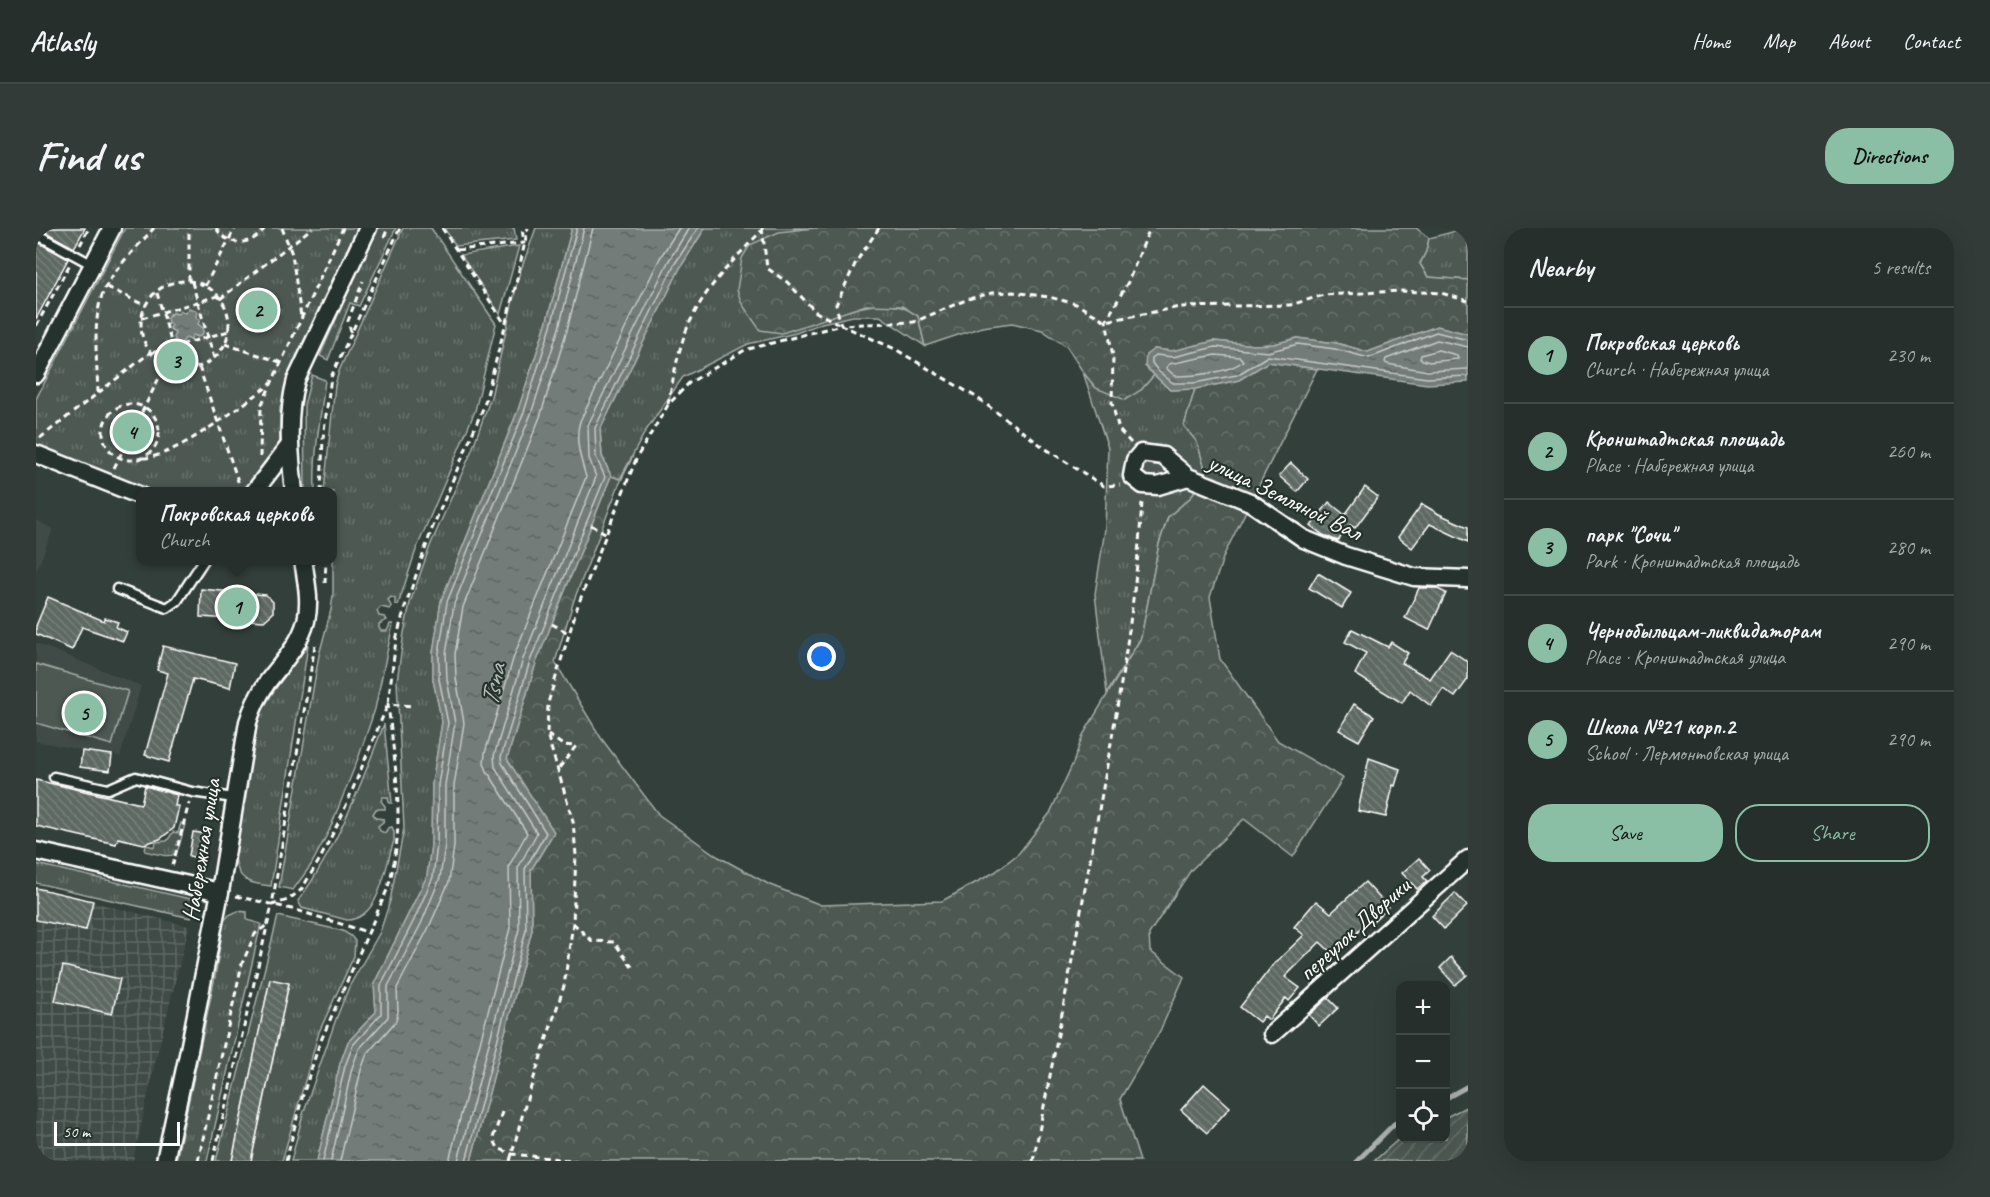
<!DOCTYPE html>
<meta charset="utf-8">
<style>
:root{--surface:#262f2c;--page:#323b38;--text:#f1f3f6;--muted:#a4a9a9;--line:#424a48;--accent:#8abfa5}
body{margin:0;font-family:Caveat,sans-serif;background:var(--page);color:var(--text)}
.controls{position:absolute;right:18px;bottom:18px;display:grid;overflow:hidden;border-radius:12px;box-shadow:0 6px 24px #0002}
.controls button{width:54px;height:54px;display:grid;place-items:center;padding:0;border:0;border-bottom:2px solid var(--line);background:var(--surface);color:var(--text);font:30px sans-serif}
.scale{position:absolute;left:18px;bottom:15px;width:126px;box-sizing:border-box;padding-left:6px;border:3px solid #fff;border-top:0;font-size:16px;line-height:21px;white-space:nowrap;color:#fff;-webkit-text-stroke:4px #26332d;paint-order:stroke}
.you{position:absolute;left:786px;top:429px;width:21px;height:21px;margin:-15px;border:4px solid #fff;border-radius:50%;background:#1a73e8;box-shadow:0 0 0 9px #1a73e833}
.badge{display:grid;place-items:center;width:39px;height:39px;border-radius:50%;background:var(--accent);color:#111;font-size:20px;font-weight:700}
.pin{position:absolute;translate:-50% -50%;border:3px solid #fff;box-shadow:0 2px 6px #0006}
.popup{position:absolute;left:100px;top:259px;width:201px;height:78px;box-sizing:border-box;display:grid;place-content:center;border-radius:12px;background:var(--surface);filter:drop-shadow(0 2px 4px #0005);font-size:20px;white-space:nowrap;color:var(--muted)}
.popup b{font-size:22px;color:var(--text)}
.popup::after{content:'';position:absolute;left:50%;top:100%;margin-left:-12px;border:12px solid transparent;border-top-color:var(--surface)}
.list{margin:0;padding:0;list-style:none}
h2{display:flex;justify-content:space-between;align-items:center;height:78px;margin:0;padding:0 24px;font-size:26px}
h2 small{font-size:20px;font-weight:400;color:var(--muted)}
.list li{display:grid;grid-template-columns:39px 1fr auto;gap:18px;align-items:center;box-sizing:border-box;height:96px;padding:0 24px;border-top:2px solid var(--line)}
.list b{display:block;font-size:22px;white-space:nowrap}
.list p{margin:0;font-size:20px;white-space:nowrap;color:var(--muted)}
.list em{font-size:20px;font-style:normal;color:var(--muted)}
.actions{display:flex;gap:12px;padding:18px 24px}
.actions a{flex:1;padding:14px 0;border:2px solid var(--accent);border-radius:24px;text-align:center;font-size:21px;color:var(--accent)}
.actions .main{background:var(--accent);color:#111}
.icon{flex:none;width:33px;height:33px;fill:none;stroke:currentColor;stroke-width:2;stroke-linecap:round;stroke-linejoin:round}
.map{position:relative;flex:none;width:1432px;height:933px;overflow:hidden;border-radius:24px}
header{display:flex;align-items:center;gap:36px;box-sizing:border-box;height:84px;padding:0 30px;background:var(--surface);border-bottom:2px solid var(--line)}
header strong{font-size:28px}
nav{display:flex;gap:33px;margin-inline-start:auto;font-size:21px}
.intro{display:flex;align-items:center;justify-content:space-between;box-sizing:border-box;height:144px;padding:0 36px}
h1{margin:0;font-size:42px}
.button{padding:15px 27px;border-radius:24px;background:var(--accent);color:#111;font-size:21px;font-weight:700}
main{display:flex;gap:36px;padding:0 36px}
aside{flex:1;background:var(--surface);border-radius:24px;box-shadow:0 6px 24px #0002}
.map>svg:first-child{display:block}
.built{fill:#404c47}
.industrial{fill:url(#industrial-grid)}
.grass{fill:url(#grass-tufts);stroke:#a6aca9;stroke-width:1.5;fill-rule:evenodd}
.forest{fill:url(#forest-crowns);stroke:#a6aca9;stroke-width:1.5}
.garden{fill:url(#garden-furrows);stroke:#a6aca9;stroke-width:1.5}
.pitch{fill:#4d5853;stroke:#a6aca9;stroke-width:1.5}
.water{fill:url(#water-ripples);stroke:#abb0ae;stroke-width:1.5}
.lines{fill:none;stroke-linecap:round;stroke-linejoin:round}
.shore{stroke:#c7cac9;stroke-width:1.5}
.stream{stroke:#abb0ae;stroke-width:5}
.building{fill:url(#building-back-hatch);stroke:#fff;stroke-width:1.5}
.service-casing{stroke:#fff;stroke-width:13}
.minor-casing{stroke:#fff;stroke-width:21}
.path{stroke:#fff;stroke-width:3;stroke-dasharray:6 4.5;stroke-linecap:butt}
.service{stroke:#26332d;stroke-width:8}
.minor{stroke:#26332d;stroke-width:16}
.labels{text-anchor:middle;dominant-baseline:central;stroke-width:4.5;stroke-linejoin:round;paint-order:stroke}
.street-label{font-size:24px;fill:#fff;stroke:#26332d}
.water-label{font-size:26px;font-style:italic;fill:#b9bdbc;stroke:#26332d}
</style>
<header>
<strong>Atlasly</strong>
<nav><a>Home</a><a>Map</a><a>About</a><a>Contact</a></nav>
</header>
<div class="intro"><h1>Find us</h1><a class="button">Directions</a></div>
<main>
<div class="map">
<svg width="1432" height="933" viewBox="0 0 1432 933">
<defs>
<pattern id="industrial-grid" width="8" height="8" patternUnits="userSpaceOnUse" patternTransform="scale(1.5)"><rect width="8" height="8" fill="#404c47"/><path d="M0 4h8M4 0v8" fill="none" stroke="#5d6763"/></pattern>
<pattern id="grass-tufts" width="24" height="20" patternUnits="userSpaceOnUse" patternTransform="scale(1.5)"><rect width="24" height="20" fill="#4d5853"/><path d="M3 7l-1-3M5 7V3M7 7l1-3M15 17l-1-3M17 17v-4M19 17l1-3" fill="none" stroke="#68716d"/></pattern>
<pattern id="forest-crowns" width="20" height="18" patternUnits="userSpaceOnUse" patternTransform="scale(1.5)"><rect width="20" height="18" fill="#4d5853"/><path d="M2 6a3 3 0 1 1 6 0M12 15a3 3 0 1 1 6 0" fill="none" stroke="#68716d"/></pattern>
<pattern id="garden-furrows" width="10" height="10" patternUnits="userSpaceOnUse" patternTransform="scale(1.5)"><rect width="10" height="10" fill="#4d5853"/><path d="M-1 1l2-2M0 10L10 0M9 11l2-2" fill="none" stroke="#68716d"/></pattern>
<pattern id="water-ripples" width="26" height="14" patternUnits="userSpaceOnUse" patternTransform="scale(1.5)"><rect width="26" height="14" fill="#737b78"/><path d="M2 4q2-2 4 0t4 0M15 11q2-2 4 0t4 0" fill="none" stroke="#606462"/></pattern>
<pattern id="building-back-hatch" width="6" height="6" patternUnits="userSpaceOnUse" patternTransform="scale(1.5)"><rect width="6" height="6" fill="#5f6964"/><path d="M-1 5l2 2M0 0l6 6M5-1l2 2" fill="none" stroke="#77807b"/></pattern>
</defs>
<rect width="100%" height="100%" fill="#333f3a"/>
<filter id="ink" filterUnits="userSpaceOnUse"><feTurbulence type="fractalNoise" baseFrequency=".0167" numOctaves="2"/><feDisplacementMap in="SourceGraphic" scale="12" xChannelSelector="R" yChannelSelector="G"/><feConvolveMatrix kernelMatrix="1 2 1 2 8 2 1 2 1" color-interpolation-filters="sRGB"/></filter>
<g filter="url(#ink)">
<!-- built -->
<g class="built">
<path d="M 0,292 L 17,301 L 0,344 Z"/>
<path d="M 0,415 L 105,458 L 84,529 L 76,525 L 45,522 L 0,513 Z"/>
</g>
<!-- industrial -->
<path class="industrial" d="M 0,660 L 153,698 L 119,835 L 97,933 L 0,933 Z"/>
<!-- grass -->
<g class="grass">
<path d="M 89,0 L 322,0 L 285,75 L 251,151 L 244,180 L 244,214 L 209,263 L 112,263 L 0,218 L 0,171 ZM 136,85 C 146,87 148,85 160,90 L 162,97 L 167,100 L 166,107 L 161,109 L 157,107 L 139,112 L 139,104 L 134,101 L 136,97 L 132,87 Z"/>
<path d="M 340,0 L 360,0 L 323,78 L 314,75 L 292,132 L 284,128 Z"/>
<path d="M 367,0 L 395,0 L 460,96 L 439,183 L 380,322 L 362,377 L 359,376 L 359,370 L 355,369 L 352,372 L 355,378 L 354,381 L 345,379 L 341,383 L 343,388 L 349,389 L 351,392 L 343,396 L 343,400 L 345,403 L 351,403 L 354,396 L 357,396 L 339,481 L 323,528 L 293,603 L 275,637 L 257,662 L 243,659 L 283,427 L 295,382 L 297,367 L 297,264 L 288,263 L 299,157 L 303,143 Z"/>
<path d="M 408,0 L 478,0 L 480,12 L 420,18 Z"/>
<path d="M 500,0 L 536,0 L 510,96 L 482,182 L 405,373 L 397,425 L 397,452 L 406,494 L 396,556 L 395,617 L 391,648 L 338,756 L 340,784 L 312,814 L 304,836 L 281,933 L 255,933 L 267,886 L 300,791 L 313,759 L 344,704 L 354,673 L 368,600 L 361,453 L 368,405 L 374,375 L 394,318 L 434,227 L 455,169 L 482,50 Z"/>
<path d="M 669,0 L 778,0 L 758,1 L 788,90 C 818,81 854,66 882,88 L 889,118 L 844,88 L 817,88 L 786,95 L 760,105 L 712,116 L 647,149 L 609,204 L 584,251 L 575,248 L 566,228 L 564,202 L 644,40 Z"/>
<path d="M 1432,0 L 1432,52 L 1392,49 L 1384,36 L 1390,23 L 1393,10 Z"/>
<path d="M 483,18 L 464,86 L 425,27 Z"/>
<path d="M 1047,144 L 1060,160 L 1105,162 L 1118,147 L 1134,162 L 1159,161 L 1148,198 L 1161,214 L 1170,244 L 1155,269 L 1132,289 L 1123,316 L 1105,410 L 1071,465 L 1059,366 L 1069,301 L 1072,220 Z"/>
<path d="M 276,147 L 289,152 C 285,189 277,226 279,263 L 269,263 L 268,177 Z"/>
<path d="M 272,417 L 235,658 C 214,656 201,653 199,629 L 219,500 C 230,468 252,445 272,417 Z"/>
<path d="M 348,496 L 356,575 L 353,575 L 352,569 L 347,569 L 345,573 L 349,578 L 349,581 L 340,581 L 337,586 L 340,590 L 348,591 L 347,594 L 342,598 L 344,603 L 349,605 L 352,600 L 356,599 L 358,604 L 358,613 C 349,637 345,691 311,692 L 266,680 L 262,673 C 301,620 325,557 348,496 Z"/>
<path d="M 145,595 L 149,596 C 140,630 144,632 109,623 L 110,617 L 119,619 L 120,614 L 131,613 L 137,604 L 142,605 Z"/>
<path d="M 0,636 L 159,672 L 155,690 L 0,655 Z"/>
<path d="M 202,683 L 211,684 L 211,692 L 225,696 L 171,933 L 140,933 L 179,749 L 188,693 L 193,687 Z"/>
<path d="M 242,688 L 307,703 L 315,708 L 319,713 L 318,728 L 283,804 L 246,933 L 215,933 L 253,756 L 234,752 L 196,932 L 201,933 L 180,933 Z"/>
</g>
<!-- forest -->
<g class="forest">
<path d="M 778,0 L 1380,0 L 1393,10 L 1390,23 L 1384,36 L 1392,49 L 1432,52 L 1432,106 L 1401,98 L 1332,124 L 1300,115 L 1261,110 L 1238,116 L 1218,117 L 1178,113 L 1136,123 L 1118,121 L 1109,138 L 1118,147 L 1105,162 L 1089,172 L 1060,160 L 1047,144 L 1031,119 L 1006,102 L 976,95 L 946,99 L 889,118 L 882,88 L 866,78 L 830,77 L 746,105 L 724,102 L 706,76 L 701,62 L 706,30 L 714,17 L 743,4 Z"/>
<path d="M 1232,134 L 1281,141 L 1188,327 L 1174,369 L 1184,431 L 1242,513 L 1307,550 L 1257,629 L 1208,591 L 1155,642 L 1113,706 L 1114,723 L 1148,749 L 1124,803 L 1084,871 L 1104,933 L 435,933 L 496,702 L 495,642 L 518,604 L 471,531 L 500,435 L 575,248 L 584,251 L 597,228 L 582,259 L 538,372 L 519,434 L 565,510 L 623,587 L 681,628 L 734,657 L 785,677 L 906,673 L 959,644 L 983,625 L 1014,585 L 1037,535 L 1047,507 L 1105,410 L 1123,316 L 1132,289 L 1155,269 L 1170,244 L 1161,214 L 1148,198 L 1159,161 L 1203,152 Z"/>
</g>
<!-- garden -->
<path class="garden" d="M 1432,878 L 1432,933 L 1338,933 L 1364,910 L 1410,910 L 1410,889 Z"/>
<!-- pitch -->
<path class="pitch" d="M 0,436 L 92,463 L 76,517 L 0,495 Z"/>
<!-- water -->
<g class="water">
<path d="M 536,0 L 669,0 L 644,40 L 564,202 L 566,228 L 575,248 L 500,435 L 471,531 L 518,604 L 495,642 L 496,702 L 435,933 L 281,933 L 304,836 L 312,814 L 340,784 L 338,756 L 391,648 L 395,617 L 396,556 L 406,494 L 397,452 L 397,425 L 405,373 L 482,182 L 510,96 Z"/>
<path d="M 153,80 L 161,83 L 160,90 L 164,92 L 162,96 L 167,100 L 167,105 L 163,109 L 157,107 L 154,112 L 150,110 L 146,114 L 141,114 L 138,110 L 139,104 L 134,101 L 136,97 L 132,95 L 131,90 L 136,85 L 142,86 L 144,82 L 149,85 Z"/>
<path d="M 1401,98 L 1432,106 L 1432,154 L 1391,156 L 1232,134 L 1203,152 L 1159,161 L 1134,162 L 1109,138 L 1110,127 L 1118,121 L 1136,123 L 1178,113 L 1218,117 L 1238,116 L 1261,110 L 1300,115 L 1332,124 Z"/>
</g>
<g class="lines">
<!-- shore -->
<g class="shore">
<path d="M 1432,112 L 1400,104 L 1333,130 L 1299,121 L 1262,116 L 1232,124 L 1179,119 L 1137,129 L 1120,127 L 1116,130 L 1116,135 L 1122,143 L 1137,155 L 1158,155 L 1201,147 L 1232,128 L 1391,150 L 1432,148"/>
<path d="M 1432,119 L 1401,112 L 1350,131 L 1349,134 L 1351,136 L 1392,143 L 1432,141"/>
<path d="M 1402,122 L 1421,127 L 1422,131 L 1393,134 L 1384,131 L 1385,127 Z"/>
<path d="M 1179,127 L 1204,129 L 1207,133 C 1193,145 1158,148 1139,148 L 1130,140 L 1133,136 Z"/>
<path d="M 287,933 L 309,838 L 317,817 L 345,786 L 345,757 L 378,692 L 397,649 L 401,617 L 402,557 L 412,495 L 403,451 L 403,425 L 411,374 L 488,184 L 515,98 L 541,0"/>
<path d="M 295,933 L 316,840 L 323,821 L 352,789 L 352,758 L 385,696 L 404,650 L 409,617 L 409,557 L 419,495 L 411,451 L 410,426 L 418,376 L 495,186 L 523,100 L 548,0"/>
<path d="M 304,933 L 325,842 L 331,826 L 360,793 L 362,784 L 361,760 L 393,699 L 413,654 L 418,618 L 418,558 L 428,495 L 420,450 L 419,426 L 427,379 L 504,189 L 531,102 L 557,0"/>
<path d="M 413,933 L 474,700 L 473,638 L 491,605 L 451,543 L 448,535 L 449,525 L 478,428 L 550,249 C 545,232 538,212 544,193 L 624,30 L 643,0"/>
<path d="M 422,933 L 483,701 L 482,640 L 501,605 L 459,539 L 458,528 L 487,431 L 560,249 L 553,230 L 552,197 L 632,34 L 653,0"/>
<path d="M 430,933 L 490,702 L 489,641 L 510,605 L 466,535 L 465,529 L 494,433 L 569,249 L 560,229 L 559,200 L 638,37 L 662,0"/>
</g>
<!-- stream -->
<g class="stream">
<path d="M 1410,870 L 1432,858"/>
<path d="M 1321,933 L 1358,896 L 1364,893"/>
</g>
</g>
<!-- building -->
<g class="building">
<path d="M 2,0 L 49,0 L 38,20 Z"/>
<path d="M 0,13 L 32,31 L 0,91 Z"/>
<path d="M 1255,235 L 1272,251 L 1261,264 L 1243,248 Z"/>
<path d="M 1329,259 L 1342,269 L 1319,300 L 1314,297 L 1302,313 L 1287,307 L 1275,298 L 1293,274 L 1309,287 Z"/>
<path d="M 1386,276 L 1403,286 L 1432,299 L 1432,314 L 1394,296 L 1376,320 L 1362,309 Z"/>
<path d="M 1282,345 L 1315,365 L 1306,380 L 1273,360 Z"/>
<path d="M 1383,360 L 1400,360 L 1410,365 L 1393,402 L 1369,390 Z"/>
<path d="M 165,361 L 230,367 L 237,374 L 237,385 L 228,393 L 164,389 Z"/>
<path d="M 12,369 L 68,393 L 69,390 L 82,394 L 80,399 L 91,404 L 87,413 L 46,399 L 36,422 L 0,406 L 0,398 Z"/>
<path d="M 1316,401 L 1352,419 L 1355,414 L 1372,425 L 1366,435 L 1394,451 L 1414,422 L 1432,434 L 1432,451 L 1419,469 L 1407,461 L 1395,478 L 1374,462 L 1366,475 L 1319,446 L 1330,425 L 1309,414 Z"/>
<path d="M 127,418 L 199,435 L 194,460 L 157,451 L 133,534 L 109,527 L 132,445 L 121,442 Z"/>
<path d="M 1318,476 L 1338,488 L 1323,513 L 1303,502 Z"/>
<path d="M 46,523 L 76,527 L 74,543 L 44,539 Z"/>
<path d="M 1333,530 L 1364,541 L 1359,558 L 1357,557 L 1350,589 L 1322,583 Z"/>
<path d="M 0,552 L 105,576 L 109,558 L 141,567 L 139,578 L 143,578 L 138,600 L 124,611 L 108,616 L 82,610 L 80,616 L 0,598 Z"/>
<path d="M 157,604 L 171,606 L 167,631 L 153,628 Z"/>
<path d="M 1383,630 L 1394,642 L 1387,649 L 1391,653 L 1381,661 L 1366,645 Z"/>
<path d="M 1329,654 L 1352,679 L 1336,694 L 1333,692 L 1299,728 L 1284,714 L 1249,749 L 1264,760 L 1253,773 L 1250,770 L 1233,792 L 1228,788 L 1223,794 L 1204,779 L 1236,738 L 1268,707 L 1258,699 L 1280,673 L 1295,685 Z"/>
<path d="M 0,660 L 57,673 L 50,702 L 0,692 Z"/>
<path d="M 1419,665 L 1431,678 L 1408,701 L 1396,688 Z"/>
<path d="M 1415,729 L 1431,747 L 1419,757 L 1404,740 Z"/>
<path d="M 27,738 L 84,751 L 76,786 L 19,773 Z"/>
<path d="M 234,751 L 253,755 L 215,933 L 196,933 Z"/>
<path d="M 1292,770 L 1302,780 L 1283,798 L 1273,787 Z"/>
<path d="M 1168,856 L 1194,879 L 1171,905 L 1145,882 Z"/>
</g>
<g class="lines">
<defs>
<g id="service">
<path d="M 0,6 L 57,37"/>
<path d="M 81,361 L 131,380 L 141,373 L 168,332"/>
<path d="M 18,549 L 72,561 L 100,549 L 156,564 L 198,570"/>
</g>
<g id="minor">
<path d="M 0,146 L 76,0"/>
<path d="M 0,226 L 105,268"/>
<path d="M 1152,249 L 1122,258 L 1107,257 L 1096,248 L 1099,232 L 1105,225 L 1127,228 L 1152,249 L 1214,274 L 1268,311 L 1310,328 L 1378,349 L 1432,351"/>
<path d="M 218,264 L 253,218"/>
<path d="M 258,264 C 254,225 250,190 260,152 L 332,0"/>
<path d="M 0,623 L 184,664"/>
<path d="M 1236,806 L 1432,631"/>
<path d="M 129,933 L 153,822 L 184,664 L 212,494 C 216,481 222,468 230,456 C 244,437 264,417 270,393 C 275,373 270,352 267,332"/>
</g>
</defs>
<!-- service casing -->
<use href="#service" class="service-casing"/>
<!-- minor casing -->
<use href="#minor" class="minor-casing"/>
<!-- path -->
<g class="path">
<path d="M 180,0 C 192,20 217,18 229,0"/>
<path d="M 246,0 L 256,26 L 265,89"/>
<path d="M 406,0 L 469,96"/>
<path d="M 726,0 L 731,40 L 751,54 L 780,84 L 803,96"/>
<path d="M 843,0 L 820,34 L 800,77 L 805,97 L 878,94 L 932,71 L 956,65 L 977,64 L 1013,69 L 1040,76 L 1070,93 L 1144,79 L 1254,77 L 1288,67 L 1364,63 L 1405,65 L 1432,73"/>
<path d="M 348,9 L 352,0"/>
<path d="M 44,17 L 53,0"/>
<path d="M 421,22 L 488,15 L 486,0"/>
<path d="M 153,53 L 153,0"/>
<circle cx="149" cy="97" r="44"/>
<path d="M 156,54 L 178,130"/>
<path d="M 169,58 L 199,0"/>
<path d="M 71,59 L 110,78"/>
<path d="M 121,65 L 143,141"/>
<path d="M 184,71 L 276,0"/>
<path d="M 106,90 L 182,68"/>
<path d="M 0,98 L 34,36"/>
<path d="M 315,104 L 312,93 L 327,53"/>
<path d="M 189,116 L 244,134"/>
<path d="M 115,125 L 193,103"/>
<path d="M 163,139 L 203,256"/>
<path d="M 62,165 C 61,133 55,86 70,58 C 82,37 102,18 118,0"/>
<path d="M 632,176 C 638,148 643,114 656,90 C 672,56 701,29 726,2"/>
<circle cx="95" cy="204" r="28"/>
<circle cx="95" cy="204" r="11"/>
<path d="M 101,194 L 130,136"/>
<path d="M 4,210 L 115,124"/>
<path d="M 1095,215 L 1083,202 L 1076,175 L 1077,128 L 1070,93 L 1092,54 L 1114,0"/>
<path d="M 224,229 L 225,178 L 307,0"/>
<path d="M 107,230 C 138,230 209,175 235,156"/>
<path d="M 78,240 L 91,214"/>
<path d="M 285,264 L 287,210 L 295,149 L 364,0"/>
<path d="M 555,297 L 571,306"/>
<path d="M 289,355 L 290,332"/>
<path d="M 516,396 L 534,406"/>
<path d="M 279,417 L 236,677 L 252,672 L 265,662 L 284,631 L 306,587 L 352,476 L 360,412 L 369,379 L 396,301 L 448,178 L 479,60 L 492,0"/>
<path d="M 512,507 L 527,517 L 540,518 L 523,540"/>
<path d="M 135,635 L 137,636 L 153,575"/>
<path d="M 200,668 L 260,682 L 331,704"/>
<path d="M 537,695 L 556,713 L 578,714 L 596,739"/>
<path d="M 466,884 L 457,910 L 462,920 L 476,926 L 542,933"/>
<path d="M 162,933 L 206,736 L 219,706 L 231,697"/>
<path d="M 177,933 L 236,677"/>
<path d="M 250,933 L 266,870 L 283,817 L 351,662 C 371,601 359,538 352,476 L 377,478"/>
<path d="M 474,933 L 490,874 L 528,758 L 537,695 L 540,627 L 537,593 L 511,506 L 512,475 L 542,377 L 601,229 L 632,177 L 653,155 L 709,122 L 805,97 L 859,121 L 940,169 L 1010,221 L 1052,248 L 1068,258 L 1084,257"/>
<path d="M 997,933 C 1020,820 1041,707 1061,593 C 1080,488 1100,380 1106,273"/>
</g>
<!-- service -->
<use href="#service" class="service"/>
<!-- minor -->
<use href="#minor" class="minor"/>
</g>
</g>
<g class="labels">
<!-- street labels -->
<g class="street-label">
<text transform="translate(1249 269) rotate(26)">улица Земляной Вал</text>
<text transform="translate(165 622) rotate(-81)">Набережная улица</text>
<text transform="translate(1318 701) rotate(-42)">переулок Дворики</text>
</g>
<!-- water labels -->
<g class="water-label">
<text transform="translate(457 457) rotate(-79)">Tsna</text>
</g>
</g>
</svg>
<div class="controls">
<button>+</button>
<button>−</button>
<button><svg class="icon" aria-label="locate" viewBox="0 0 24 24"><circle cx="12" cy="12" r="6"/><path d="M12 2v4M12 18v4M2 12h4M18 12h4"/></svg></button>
</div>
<div class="scale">50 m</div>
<div class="you"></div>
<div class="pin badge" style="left:201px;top:379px">1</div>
<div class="popup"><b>Покровская церковь</b>Church</div>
<div class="pin badge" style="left:222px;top:82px">2</div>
<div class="pin badge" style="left:140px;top:133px">3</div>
<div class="pin badge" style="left:96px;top:204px">4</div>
<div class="pin badge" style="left:48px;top:485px">5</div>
</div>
<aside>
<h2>Nearby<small>5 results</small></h2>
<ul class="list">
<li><span class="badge">1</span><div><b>Покровская церковь</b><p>Church · Набережная улица</p></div><em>230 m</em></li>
<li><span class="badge">2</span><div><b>Кронштадтская площадь</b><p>Place · Набережная улица</p></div><em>260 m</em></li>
<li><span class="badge">3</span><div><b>парк &quot;Сочи&quot;</b><p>Park · Кронштадтская площадь</p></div><em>280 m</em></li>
<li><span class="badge">4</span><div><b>Чернобыльцам-ликвидаторам</b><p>Place · Кронштадтская улица</p></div><em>290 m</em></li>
<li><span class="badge">5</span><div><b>Школа №21 корп.2</b><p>School · Лермонтовская улица</p></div><em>290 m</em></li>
</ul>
<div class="actions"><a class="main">Save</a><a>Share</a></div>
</aside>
</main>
